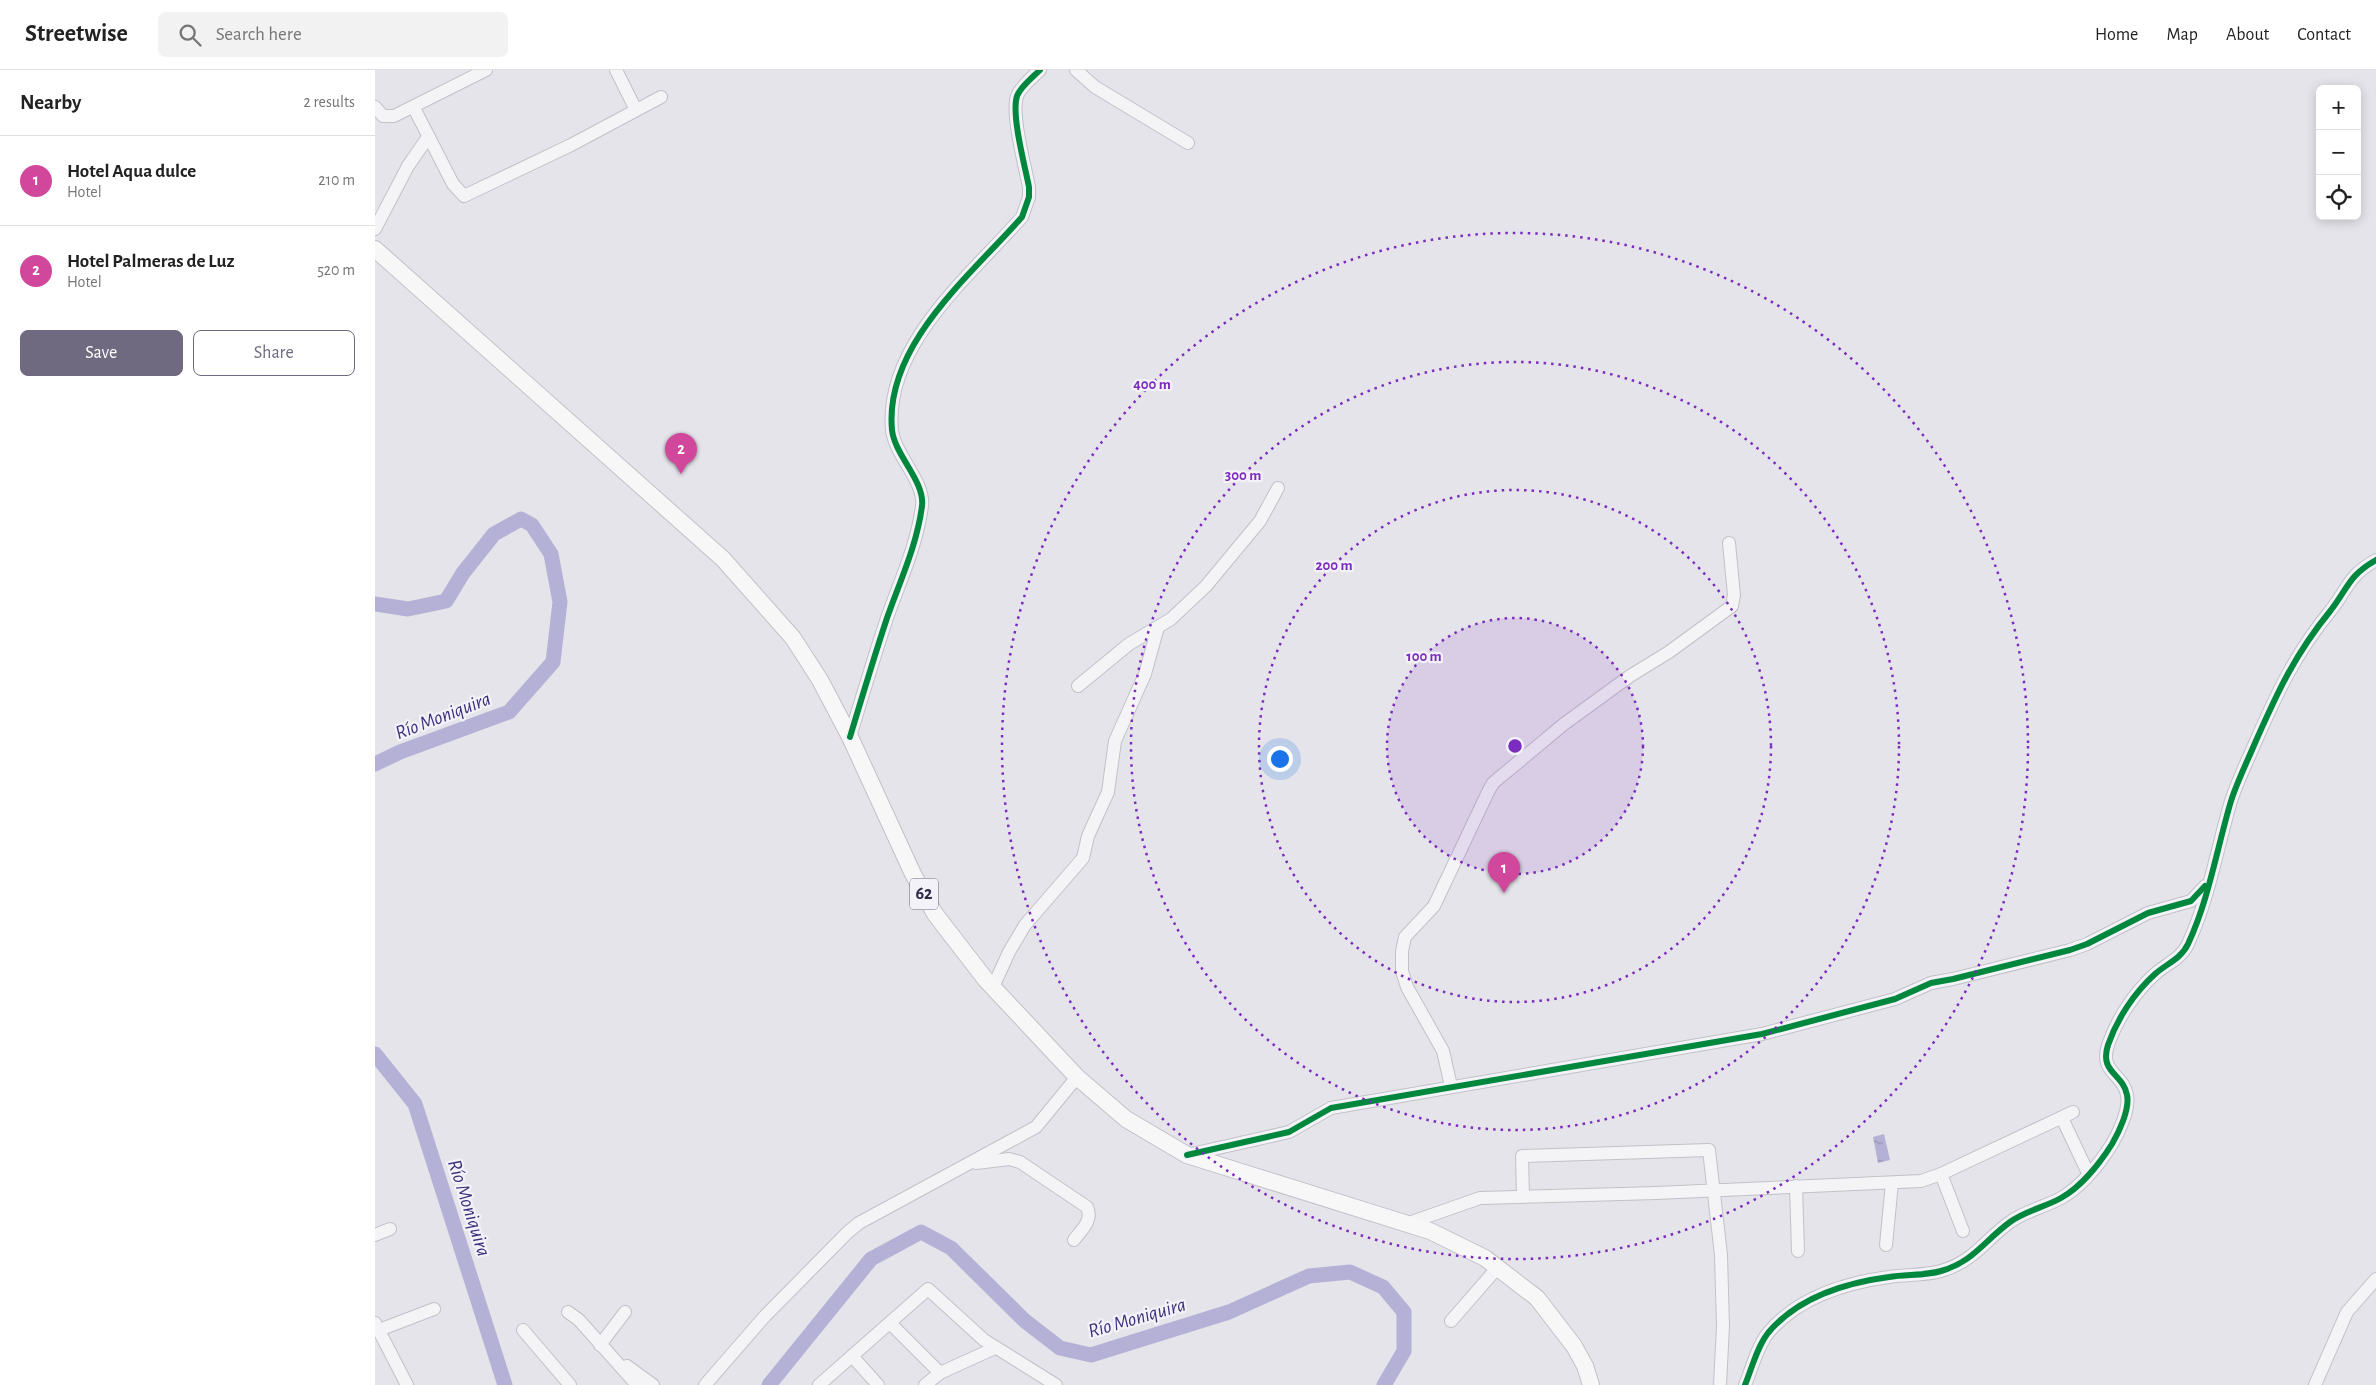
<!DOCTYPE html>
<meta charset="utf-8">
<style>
:root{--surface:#fff;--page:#f2f2f2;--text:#222;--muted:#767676;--line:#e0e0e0;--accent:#6f6a7f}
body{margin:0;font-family:"Alegreya Sans",sans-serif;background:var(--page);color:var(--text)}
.controls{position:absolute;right:15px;top:15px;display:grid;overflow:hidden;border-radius:8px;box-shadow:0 2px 12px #0003}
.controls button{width:45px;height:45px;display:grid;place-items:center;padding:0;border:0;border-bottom:1px solid var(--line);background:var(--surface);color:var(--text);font:25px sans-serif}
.you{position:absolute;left:904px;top:688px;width:18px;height:18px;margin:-12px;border:4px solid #fff;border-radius:50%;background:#1a73e8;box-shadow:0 0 0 8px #1a73e833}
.badge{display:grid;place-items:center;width:32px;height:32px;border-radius:50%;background:var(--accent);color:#fff;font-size:16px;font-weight:700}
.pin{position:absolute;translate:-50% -41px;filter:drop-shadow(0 1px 2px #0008)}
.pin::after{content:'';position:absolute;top:26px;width:18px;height:15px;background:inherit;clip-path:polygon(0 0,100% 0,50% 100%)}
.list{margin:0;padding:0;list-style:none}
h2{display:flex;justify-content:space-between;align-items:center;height:65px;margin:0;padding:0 20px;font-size:21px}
h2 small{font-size:16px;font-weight:400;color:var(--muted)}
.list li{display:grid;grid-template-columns:32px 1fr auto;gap:15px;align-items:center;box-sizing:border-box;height:90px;padding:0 20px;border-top:1px solid var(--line)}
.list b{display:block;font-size:19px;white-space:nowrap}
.list p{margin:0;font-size:16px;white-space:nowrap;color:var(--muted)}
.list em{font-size:16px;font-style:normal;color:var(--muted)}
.actions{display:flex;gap:10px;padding:15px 20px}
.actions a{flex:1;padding:11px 0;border:1px solid var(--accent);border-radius:8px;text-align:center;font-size:18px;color:var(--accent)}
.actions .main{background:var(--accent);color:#fff}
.icon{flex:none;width:28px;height:28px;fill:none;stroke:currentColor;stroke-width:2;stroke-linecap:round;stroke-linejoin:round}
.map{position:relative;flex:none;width:2001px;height:1315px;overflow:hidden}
header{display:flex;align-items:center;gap:30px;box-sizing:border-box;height:70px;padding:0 25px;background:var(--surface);border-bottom:1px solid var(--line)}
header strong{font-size:24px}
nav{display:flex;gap:28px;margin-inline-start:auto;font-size:18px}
.search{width:350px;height:45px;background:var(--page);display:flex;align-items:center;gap:12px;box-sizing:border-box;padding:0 18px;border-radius:8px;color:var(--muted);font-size:19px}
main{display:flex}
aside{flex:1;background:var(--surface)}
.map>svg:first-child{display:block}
.water{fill:url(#water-ripples)}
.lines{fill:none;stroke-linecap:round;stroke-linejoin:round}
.river{stroke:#b5b1d6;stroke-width:15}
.minor-casing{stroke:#c2c1c8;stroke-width:14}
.major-casing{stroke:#c2c0c8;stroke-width:18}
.minor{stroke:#f4f4f6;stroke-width:12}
.major{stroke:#f7f7f8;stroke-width:16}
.cycleway-casing{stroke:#f3f2f9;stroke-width:9}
.cycleway{stroke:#00873e;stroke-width:6}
.ring{fill:none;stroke:#7b2cbf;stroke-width:2.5;stroke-dasharray:2.5 5}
.labels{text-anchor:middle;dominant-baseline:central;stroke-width:4.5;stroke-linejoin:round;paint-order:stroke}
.shield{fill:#f3f2f9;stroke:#6a657b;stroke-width:1}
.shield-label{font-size:18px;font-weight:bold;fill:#2f2945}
.water-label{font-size:20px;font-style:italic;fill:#3a2f7d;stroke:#f3f2f9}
.centre{fill:#7b2cbf;stroke:#f3f2f9;stroke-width:2.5}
.ring-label{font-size:15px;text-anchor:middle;font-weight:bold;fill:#7b2cbf;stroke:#f3f2f9;stroke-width:4.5;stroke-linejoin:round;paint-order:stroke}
</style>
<header>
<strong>Streetwise</strong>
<div class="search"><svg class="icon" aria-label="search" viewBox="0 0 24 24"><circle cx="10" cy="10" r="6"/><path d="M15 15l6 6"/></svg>Search here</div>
<nav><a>Home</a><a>Map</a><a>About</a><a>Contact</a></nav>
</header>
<main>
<aside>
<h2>Nearby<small>2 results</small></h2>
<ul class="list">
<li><span class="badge" style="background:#d1479c">1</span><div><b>Hotel Aqua dulce</b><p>Hotel</p></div><em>210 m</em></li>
<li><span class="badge" style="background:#d1479c">2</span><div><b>Hotel Palmeras de Luz</b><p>Hotel</p></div><em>520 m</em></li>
</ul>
<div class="actions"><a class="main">Save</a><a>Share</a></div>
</aside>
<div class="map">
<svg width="2001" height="1315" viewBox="0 0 2001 1315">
<defs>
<pattern id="water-ripples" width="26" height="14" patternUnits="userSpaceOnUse" patternTransform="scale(1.25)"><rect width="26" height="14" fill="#b5b1d6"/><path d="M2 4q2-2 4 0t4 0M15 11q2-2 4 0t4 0" fill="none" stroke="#9490af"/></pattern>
</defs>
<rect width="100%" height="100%" fill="#e5e4ea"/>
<!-- water -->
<path class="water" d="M 1509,1064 L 1515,1090 L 1503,1093 L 1498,1067 Z"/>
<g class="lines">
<!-- river -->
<g class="river">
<path d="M 0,534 L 33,539 L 71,531 L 88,503 L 119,464 L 146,449 L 157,455 L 176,484 L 185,532 L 178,592 L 134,642 L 25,682 L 0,694"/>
<path d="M 0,984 L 40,1034 L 130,1315"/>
<path d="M 394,1315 L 496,1189 L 546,1162 L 576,1178 L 650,1251 L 685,1278 L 716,1285 L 854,1242 L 934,1206 L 975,1202 L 1008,1217 L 1029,1242 L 1029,1281 L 1009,1315"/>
</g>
<defs>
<g id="minor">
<path d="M 241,0 L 261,40"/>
<path d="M 701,0 L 720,17 L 813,73"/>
<path d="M 0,37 L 8,46 L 19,46 L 111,0"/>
<path d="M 39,38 L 78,114 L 89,126 L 196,75 L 286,27"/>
<path d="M 0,159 L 33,96 L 53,67"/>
<path d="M 703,616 L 754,574 L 796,549 L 831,516 L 885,451 L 903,418"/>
<path d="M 475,667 C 487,627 499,587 512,548 C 525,511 542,475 547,436 C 550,411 520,386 517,360 C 509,275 596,205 647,147 L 654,127 L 654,117 C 650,96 636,45 642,26 C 646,16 658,7 665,0"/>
<path d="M 618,917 L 634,882 L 650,855 L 708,788 L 713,766 L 733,722 L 740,671 L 770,604 L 783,557"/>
<path d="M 1076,1016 L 1068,981 L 1032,917 L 1027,901 L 1027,881 L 1030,867 L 1059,836 L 1113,722 L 1118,713 L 1189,654 L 1255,606 L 1294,582 L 1357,536 L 1359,525 L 1354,473"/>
<path d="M 1687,1048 L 1713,1103"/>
<path d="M 812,1085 L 914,1062 L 956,1038 L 1387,964 L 1520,929 L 1556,913 L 1578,909 L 1695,880 L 1712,874 L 1773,843 L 1816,831 L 1830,816"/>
<path d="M 601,1093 L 634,1089 L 645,1092 L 712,1137 C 718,1151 707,1159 699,1170"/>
<path d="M 1566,1104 L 1588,1161"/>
<path d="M 1421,1116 L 1423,1181"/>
<path d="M 1148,1126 L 1147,1086 L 1334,1080 L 1346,1185 L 1348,1256 L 1345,1315"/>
<path d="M 1031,1154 L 1105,1128 L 1281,1123 L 1546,1111 L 1566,1104 L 1698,1042"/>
<path d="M 0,1165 L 15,1159"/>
<path d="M 1511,1175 L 1517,1113"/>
<path d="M 193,1242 L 204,1250 L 262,1315"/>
<path d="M 1076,1251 L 1123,1197"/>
<path d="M 0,1253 L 32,1315"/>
<path d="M 515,1253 L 565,1303"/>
<path d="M 4,1260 L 59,1239"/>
<path d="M 148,1260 L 195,1315"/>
<path d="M 225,1275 L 250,1242"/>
<path d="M 477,1286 L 503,1315"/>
<path d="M 252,1296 L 278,1315"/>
<path d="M 330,1315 L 390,1246 L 473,1162 L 484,1153 L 661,1057 L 702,1007"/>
<path d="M 444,1315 L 553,1219 L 609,1270 L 681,1315"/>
<path d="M 550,1315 L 565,1303 L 620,1278"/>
<path d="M 1370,1315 C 1377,1298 1382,1277 1393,1263 C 1423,1227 1469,1213 1514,1207 C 1531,1204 1549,1206 1566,1201 C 1598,1192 1609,1171 1635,1152 C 1650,1141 1670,1137 1686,1128 C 1706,1117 1725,1093 1737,1074 C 1744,1062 1755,1039 1752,1025 C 1748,1003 1724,1003 1733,975 C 1742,949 1759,923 1780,904 C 1791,894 1806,889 1813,874 C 1834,829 1842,778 1856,731 C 1862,712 1872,692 1880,673 C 1903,621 1920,584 1956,540 C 1973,518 1974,505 2001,490"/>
<path d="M 1940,1315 L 1972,1242 L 2001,1209"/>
</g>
<path id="major" d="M 0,179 L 348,489 L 418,568 L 445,610 L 475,667 L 538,804 L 560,844 L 611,910 L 702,1007 L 751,1049 L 812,1085 L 1055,1161 L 1110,1188 L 1162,1228 L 1199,1276 L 1210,1296 L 1216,1315"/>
</defs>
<!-- minor casing -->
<use href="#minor" class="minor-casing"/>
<!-- major casing -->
<use href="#major" class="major-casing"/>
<!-- minor -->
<use href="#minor" class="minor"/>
<!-- major -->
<use href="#major" class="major"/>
<defs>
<g id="cycleway">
<path d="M 475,667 C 487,627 499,587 512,548 C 525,511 542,475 547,436 C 550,411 520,386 517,360 C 509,275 596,205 647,147 L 654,127 L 654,117 C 650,96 636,45 642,26 C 646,16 658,7 665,0"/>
<path d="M 812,1085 L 914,1062 L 956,1038 L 1387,964 L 1520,929 L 1556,913 L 1578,909 L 1695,880 L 1712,874 L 1773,843 L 1816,831 L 1830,816"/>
<path d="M 1370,1315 C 1377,1298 1382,1277 1393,1263 C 1423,1227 1469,1213 1514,1207 C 1531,1204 1549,1206 1566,1201 C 1598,1192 1609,1171 1635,1152 C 1650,1141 1670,1137 1686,1128 C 1706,1117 1725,1093 1737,1074 C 1744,1062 1755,1039 1752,1025 C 1748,1003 1724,1003 1733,975 C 1742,949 1759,923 1780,904 C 1791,894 1806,889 1813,874 C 1834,829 1842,778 1856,731 C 1862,712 1872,692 1880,673 C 1903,621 1920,584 1956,540 C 1973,518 1974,505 2001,490"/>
</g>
</defs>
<!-- cycleway casing -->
<use href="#cycleway" class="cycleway-casing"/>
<!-- cycleway -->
<use href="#cycleway" class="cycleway"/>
</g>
<!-- distance rings -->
<circle cx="1140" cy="676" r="128" fill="#7b2cbf" fill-opacity=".12"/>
<g class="ring">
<circle cx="1140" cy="676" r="128"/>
<circle cx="1140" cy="676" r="256"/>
<circle cx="1140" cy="676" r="384"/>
<circle cx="1140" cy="676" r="513"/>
</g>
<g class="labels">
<!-- shield labels -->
<rect class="shield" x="535" y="808.5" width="28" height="31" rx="4"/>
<g class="shield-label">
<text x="549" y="824">62</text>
</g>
<!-- water labels -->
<g class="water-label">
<text transform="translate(68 646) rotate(-21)">Río Moniquira</text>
<text transform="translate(94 1138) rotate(72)">Río Moniquira</text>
<text transform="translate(762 1248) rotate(-16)">Río Moniquira</text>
</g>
</g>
<circle cx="1140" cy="676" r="8" class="centre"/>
<g class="ring-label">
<text x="777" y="319">400 m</text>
<text x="868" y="410">300 m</text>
<text x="959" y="500">200 m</text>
<text x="1049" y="591">100 m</text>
</g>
</svg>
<div class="controls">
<button>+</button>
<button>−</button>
<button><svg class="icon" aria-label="locate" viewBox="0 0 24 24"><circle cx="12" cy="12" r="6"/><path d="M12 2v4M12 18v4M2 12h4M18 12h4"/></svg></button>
</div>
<div class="you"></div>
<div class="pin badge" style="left:1129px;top:823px;background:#d1479c">1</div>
<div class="pin badge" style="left:306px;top:404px;background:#d1479c">2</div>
</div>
</main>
